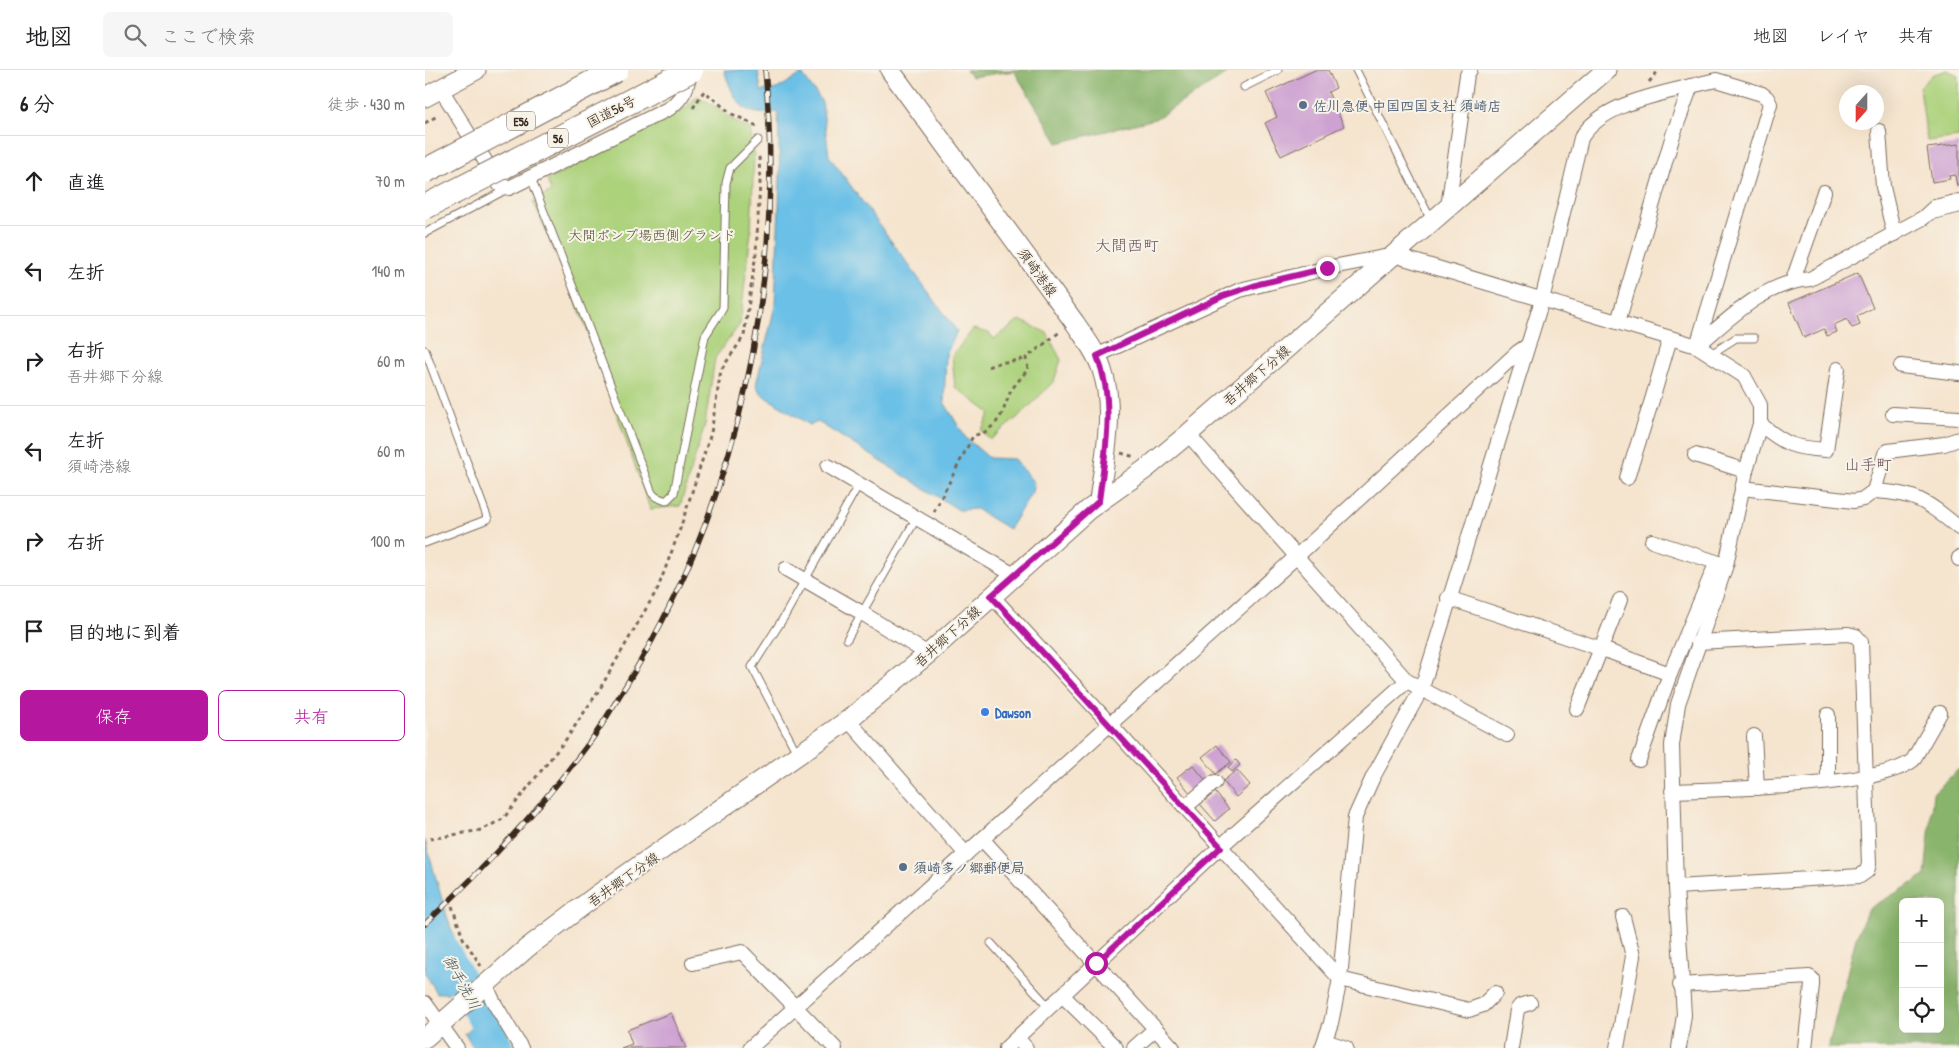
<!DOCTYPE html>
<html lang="ja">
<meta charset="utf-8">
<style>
:root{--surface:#fff;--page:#f6f6f6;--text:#202124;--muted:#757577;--line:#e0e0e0;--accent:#b5179e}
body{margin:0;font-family:"Patrick Hand","Klee One",sans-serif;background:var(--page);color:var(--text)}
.controls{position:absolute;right:15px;bottom:15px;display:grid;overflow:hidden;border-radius:8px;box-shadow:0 5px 20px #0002}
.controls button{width:45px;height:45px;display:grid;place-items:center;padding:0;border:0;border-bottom:1px solid var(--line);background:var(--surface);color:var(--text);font:25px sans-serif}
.compass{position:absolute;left:1414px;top:15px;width:45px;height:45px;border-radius:50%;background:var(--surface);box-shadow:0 5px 20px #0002;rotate:201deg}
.stop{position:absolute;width:15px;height:15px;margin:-11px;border:4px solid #b5179e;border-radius:50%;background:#fff}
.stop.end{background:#b5179e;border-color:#fff;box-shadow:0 1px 5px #0008}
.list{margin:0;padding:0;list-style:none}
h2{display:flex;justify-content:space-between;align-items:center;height:65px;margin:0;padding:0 20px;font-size:21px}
h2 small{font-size:16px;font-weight:400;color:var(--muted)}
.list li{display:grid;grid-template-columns:32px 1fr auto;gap:15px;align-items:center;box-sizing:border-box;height:90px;padding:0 20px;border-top:1px solid var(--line)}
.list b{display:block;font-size:19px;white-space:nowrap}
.list p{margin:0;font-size:16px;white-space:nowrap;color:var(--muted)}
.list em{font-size:16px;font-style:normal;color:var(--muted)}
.actions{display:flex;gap:10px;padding:15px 20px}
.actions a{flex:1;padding:11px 0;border:1px solid var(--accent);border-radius:8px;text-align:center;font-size:18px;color:var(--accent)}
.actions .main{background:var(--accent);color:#fff}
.icon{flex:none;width:28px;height:28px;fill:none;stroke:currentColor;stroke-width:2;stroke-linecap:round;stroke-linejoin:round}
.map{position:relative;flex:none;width:1534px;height:978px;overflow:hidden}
header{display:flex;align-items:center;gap:30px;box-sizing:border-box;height:70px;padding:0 25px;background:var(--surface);border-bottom:1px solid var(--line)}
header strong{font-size:24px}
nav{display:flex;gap:28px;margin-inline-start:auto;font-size:18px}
.search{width:350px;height:45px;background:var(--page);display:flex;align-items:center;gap:12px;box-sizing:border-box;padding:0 18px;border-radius:8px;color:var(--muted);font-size:19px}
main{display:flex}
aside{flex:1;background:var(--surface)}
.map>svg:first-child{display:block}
.green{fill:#acd27c;stroke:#747e4d}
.forest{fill:#89b46c;stroke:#626f45;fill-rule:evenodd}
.water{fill:#6ac0e7;stroke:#527582}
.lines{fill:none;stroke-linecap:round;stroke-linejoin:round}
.river{stroke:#6ac0e7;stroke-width:30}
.building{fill:#cda1d2}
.lane-casing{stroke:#7c6b5c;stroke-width:9}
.street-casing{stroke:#7c6b5c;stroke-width:16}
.secondary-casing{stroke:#7c6b5c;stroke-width:21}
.path{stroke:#7c6b5c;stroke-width:3;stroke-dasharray:4 4;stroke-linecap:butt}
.lane{stroke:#fff;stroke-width:7}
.street{stroke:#fff;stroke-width:14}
.secondary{stroke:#fff;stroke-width:19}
.rail-casing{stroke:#3b2a1e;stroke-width:5.5}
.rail{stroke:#f7f3e8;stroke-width:4;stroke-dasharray:11;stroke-linecap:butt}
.highway-bridge-casing{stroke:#7c6b5c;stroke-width:26;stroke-linecap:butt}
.highway-bridge{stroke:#fff;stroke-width:24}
.route{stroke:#b5179e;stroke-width:6}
.service-dot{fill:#5c6f8a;stroke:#f7f3e8;stroke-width:2}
.shop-dot{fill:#3f7fe0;stroke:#f7f3e8;stroke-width:2}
.labels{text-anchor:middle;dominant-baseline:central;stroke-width:4;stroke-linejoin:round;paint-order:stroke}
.shield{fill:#f7f3e8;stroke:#73665b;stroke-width:1}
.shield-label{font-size:12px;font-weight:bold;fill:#3b2a1e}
.service-label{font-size:14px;font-weight:bold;fill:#4e5e75;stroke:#f7f3e8;text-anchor:start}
.street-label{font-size:14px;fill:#3b2a1e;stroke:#f7f3e8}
.park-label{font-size:14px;fill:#575436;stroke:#f7f3e8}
.shop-label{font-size:14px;font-weight:bold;fill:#366cbe;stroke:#f7f3e8;text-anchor:start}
.water-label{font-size:15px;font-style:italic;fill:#49575a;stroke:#f7f3e8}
.quarter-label{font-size:16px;fill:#6e545d;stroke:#f7f3e8}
</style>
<header>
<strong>地図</strong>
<div class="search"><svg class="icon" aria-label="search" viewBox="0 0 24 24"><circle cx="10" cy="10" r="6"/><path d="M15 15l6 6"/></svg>ここで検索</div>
<nav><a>地図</a><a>レイヤ</a><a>共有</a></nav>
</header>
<main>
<aside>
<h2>6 分<small>徒歩 · 430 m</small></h2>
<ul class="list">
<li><svg class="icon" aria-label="ahead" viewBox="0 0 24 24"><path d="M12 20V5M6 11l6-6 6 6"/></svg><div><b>直進</b></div><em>70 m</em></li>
<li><svg class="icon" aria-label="left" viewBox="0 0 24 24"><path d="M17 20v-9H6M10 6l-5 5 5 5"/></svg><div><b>左折</b></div><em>140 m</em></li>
<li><svg class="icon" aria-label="right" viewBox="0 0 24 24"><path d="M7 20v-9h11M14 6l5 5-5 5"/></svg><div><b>右折</b><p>吾井郷下分線</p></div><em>60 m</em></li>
<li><svg class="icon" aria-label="left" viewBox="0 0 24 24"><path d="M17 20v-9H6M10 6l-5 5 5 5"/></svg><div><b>左折</b><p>須崎港線</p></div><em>60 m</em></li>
<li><svg class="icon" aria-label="right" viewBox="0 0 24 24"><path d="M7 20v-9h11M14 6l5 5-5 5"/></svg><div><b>右折</b></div><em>100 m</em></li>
<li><svg class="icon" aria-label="arrive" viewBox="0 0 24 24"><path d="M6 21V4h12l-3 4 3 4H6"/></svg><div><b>目的地に到着</b></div></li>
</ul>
<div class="actions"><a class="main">保存</a><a>共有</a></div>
</aside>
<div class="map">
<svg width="1534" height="978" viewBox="0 0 1534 978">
<rect width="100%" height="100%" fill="#f7f3e8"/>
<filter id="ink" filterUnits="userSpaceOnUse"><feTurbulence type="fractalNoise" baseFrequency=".02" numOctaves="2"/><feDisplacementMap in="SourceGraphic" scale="10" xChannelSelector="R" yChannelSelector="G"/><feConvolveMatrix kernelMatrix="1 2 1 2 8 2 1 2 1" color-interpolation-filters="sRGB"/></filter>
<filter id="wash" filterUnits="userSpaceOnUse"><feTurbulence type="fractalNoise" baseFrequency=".0096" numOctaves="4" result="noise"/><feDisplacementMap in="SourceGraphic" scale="20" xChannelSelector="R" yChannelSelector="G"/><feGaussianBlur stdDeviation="1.12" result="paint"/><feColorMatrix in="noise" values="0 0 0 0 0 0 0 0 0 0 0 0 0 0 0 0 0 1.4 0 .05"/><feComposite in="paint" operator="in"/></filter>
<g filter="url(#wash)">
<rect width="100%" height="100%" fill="#f5e4ce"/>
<!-- green -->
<g class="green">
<path d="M 1522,0 L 1534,6 L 1534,67 L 1502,71 L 1495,17 L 1507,5 Z"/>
<path d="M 272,26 C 292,35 305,51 325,59 L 329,83 L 326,161 L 315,254 L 290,288 L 280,354 L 255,436 L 225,439 L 162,258 L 108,131 L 126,122 L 122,110 L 262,37 Z"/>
<path d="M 595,250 L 622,263 L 636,290 L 629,311 L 599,342 L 565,370 L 556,361 L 565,343 L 530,317 L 527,286 L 548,259 L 564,263 L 569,269 Z"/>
</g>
<!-- forest -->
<g class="forest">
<path d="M 541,0 L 808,0 L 730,49 L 633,73 L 589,1 L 546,7 Z"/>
<path d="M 1534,699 L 1534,978 L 1403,978 L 1431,868 L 1443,839 L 1500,806 L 1508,723 ZM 1478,832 L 1515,832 L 1515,959 L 1478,959 Z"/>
</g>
<!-- water -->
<g class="water">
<path d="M 299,0 L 333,0 L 336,21 L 352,19 L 377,4 L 397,32 L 404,86 L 532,261 L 521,285 L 519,332 L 540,367 L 564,388 L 589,389 L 609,413 L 607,422 L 584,459 L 551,439 L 534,440 L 393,352 L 385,355 L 336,324 L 331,315 L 350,236 L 355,110 L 353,42 C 347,42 340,44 334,43 C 312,42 305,17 299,0 Z"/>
<path d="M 0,770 L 22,847 L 43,906 L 23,923 L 12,923 L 0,903 Z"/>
<path d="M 65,943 L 85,978 L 48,978 L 40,964 Z"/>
</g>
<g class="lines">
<!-- river -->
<path class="river" d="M 0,845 L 74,978"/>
</g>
<g id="blocks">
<!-- building -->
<g class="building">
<path d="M 890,0 L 903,0 L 911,18 L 903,22 L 919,56 L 856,86 L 840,53 L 852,47 L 841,23 Z"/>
<path d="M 1534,74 L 1534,116 L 1532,116 L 1530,105 L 1524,106 L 1525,109 L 1507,112 L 1502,78 Z"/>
<path d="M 1433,203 L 1448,238 L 1432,246 L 1435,255 L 1427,258 L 1422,249 L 1409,255 L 1412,262 L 1402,266 L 1399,259 L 1379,268 L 1364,233 Z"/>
<path d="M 792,675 L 806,692 L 791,704 L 777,687 Z"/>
<path d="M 811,690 L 815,695 L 807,702 L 803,697 Z"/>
<path d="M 768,695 L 782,712 L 766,724 L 752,707 Z"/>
<path d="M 812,700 L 825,715 L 811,727 L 798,711 Z"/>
<path d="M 790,722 L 804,739 L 790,751 L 775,734 Z"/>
<path d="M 246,943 L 261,978 L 196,978 L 207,974 L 202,960 Z"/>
</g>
</g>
</g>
<g filter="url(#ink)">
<use href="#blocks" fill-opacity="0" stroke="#7c6b5c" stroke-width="1"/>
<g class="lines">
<defs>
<g id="lane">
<path d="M 931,0 L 1007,152"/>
<path d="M 819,17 L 853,0"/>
<path d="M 106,108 L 227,423 L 231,427 L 241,431 L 249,423 L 280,266 L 298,238 L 301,113 L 305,98 L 333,70"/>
<path d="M 1506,146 L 1534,139"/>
<path d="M 0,163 L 84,118"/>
<path d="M 0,280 L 63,449 L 0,473"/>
<path d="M 1286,284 L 1311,268 L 1329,268"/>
<path d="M 422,569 L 491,449"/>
<path d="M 372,683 L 327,597 L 359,547 L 434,414"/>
<path d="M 566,873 L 624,937"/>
</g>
<g id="street">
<path d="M 16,19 L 75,115 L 84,118 L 245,38 C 258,27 264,17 264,0"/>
<path d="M 1454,61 L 1458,117 L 1469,164"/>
<path d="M 1023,137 L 1042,5 L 1045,0"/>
<path d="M 1368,210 L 1399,122"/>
<path d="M 1193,252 L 1248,65 L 1266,16 L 1291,10 L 1337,24 L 1342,28 L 1345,34 L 1272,276"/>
<path d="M 1272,276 C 1306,247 1339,213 1385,209 L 1498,148 L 1510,137 L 1534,131"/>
<path d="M 671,286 L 815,220 L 902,198 L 969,185 L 1272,276 L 1319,306 L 1335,335 L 1335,354 L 1321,401 L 1301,495 L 1253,634 L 1247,675 L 1251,817 L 1259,945 L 1254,978"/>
<path d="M 1476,296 L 1534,303"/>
<path d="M 1468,344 L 1534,348"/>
<path d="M 1335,354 C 1361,375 1368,378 1401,380 L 1413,299"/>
<path d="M 763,364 L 982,611 L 1082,665"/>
<path d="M 1270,385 L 1321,401"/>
<path d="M 403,396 L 589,505"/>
<path d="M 1202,408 L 1227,330 L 1245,268"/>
<path d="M 1317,418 L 1429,431 L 1438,429 L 1449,421 C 1492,423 1502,432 1534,458"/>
<path d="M 1449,421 L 1460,384 L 1463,381 L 1519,374 L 1534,369"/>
<path d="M 1227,471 L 1300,495"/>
<path d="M 1534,489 L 1534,488"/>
<path d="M 361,499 L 437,543 L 503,584"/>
<path d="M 566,525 L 684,653 L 915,909 L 1044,940 L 1058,935 L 1070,923"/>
<path d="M 1023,528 L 1177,579 L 1245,604"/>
<path d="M 1152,639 L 1195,530"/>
<path d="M 1403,645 L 1403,712"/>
<path d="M 423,650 L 541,784"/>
<path d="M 1329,666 L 1332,718"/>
<path d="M 1214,690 L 1245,604 L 1291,494"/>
<path d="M 1247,721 C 1295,719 1455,718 1488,690 L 1515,643"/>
<path d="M 760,737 L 790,712"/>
<path d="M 558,770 L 748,978"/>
<path d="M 1251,817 L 1435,806 L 1442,801 L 1444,794 L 1436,572 L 1431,566 L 1423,564 L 1273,572"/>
<path d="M 268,893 L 317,882 L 410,978"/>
<path d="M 61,915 L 68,931 L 96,978"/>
<path d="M 1255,915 L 1384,907 L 1387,909 L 1387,915 L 1380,978"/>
<path d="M 638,926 L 691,978"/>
<path d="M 0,933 L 32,978"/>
<path d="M 592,968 L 601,978"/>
<path d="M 900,971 L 921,978"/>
<path d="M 325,978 L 872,486 L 1093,282 L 1102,276"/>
<path d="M 581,978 L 795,777 L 982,611"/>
<path d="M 709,978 L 730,959"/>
<path d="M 897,978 L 906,953 L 915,909 L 930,747 L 948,707 L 997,618 L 1117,230 L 1156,68 C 1177,34 1229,26 1266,16"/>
<path d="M 1086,978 L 1092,940 L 1095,936 L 1105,933"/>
<path d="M 1192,978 L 1208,886 L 1198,847"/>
</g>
<g id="secondary">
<path d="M 465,0 L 650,253 C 660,268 672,283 677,300 C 691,340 679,390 674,431"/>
<path d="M 0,27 L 51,0"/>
<path d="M 0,968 L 102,878 L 172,825 L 423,650 L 503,584 L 663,440 L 722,398 L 763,364 L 1181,0"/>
</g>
</defs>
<!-- lane casing -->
<use href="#lane" class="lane-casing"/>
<!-- street casing -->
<use href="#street" class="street-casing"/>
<!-- secondary casing -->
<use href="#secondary" class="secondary-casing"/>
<!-- path -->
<g class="path">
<path d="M 1224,12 L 1234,0"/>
<path d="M 268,38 L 279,21 L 307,44 L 330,55 L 331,60"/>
<path d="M 0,53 L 14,45"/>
<path d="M 563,297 C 578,290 586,293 601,288"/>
<path d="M 696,383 L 710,387"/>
<path d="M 509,442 L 548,366 L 560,362 L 570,354 L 577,344 L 586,320 L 603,299 L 601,288 L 636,261"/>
<path d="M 5,769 L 56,760 L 78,749 L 142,668 L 176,617 L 233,518 L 254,462 L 286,363 L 296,300 L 319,266 L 331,183 L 335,113 L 334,84"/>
<path d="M 27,836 L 38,868 L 56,896"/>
</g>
<!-- lane -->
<use href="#lane" class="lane"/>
<!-- street -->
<use href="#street" class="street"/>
<!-- secondary -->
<use href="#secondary" class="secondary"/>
<defs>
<path id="rail" d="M 0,854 C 61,797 117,737 167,669 C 179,653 189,634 200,617 C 313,435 361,212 340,0"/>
</defs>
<!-- rail casing -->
<use href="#rail" class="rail-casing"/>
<!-- rail -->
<use href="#rail" class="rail"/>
<defs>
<g id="highway-bridge">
<path d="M 0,101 L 191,0"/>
<path d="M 0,137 L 266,0"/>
</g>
</defs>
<!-- highway-bridge casing -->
<use href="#highway-bridge" class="highway-bridge-casing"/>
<!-- highway-bridge -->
<use href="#highway-bridge" class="highway-bridge"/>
</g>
</g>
<g class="lines" filter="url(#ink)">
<!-- route -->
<path class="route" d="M 671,893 L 796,777 L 566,526 L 674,431 C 680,383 691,332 672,286 L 798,226 L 834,214 L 902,198"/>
</g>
<!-- markers -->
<g class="service-dot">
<circle cx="878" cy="35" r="5"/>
<circle cx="478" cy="797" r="5"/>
</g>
<circle class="shop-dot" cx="560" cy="642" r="5"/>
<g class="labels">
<!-- shield labels -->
<g class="shield">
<rect x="82" y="41.5" width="28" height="19" rx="4"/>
<rect x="123" y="58.5" width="20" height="19" rx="4"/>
</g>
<g class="shield-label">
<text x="96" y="51">E56</text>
<text x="133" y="68">56</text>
</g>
<!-- service labels -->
<g class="service-label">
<text x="888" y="35">佐川急便 中国四国支社 須崎店</text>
<text x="488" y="797">須崎多ノ郷郵便局</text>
</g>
<!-- street labels -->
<g class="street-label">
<text transform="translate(186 41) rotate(-27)">国道56号</text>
<text transform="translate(613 202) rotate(54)">須崎港線</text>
<text transform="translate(831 305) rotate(-41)">吾井郷下分線</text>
<text transform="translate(522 566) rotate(-42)">吾井郷下分線</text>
<text transform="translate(198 809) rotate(-35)">吾井郷下分線</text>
</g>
<!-- park labels -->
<g class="park-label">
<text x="227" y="164">大間ポンプ場西側グランド</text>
</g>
<!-- shop labels -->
<g class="shop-label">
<text x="570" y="642">Dawson</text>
</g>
<!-- water labels -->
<g class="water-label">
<text transform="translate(37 912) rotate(61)">御手洗川</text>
</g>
<!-- quarter labels -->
<g class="quarter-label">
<text x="702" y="175">大間西町</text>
<text x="1443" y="394">山手町</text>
</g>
</g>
</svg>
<div class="controls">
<button>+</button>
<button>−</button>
<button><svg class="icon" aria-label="locate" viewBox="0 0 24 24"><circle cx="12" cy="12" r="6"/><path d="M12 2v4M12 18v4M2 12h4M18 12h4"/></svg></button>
</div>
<svg class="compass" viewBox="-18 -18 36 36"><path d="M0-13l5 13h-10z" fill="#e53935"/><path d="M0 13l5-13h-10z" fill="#757577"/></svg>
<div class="stop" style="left:671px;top:893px"></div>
<div class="stop end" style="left:902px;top:198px"></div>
</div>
</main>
